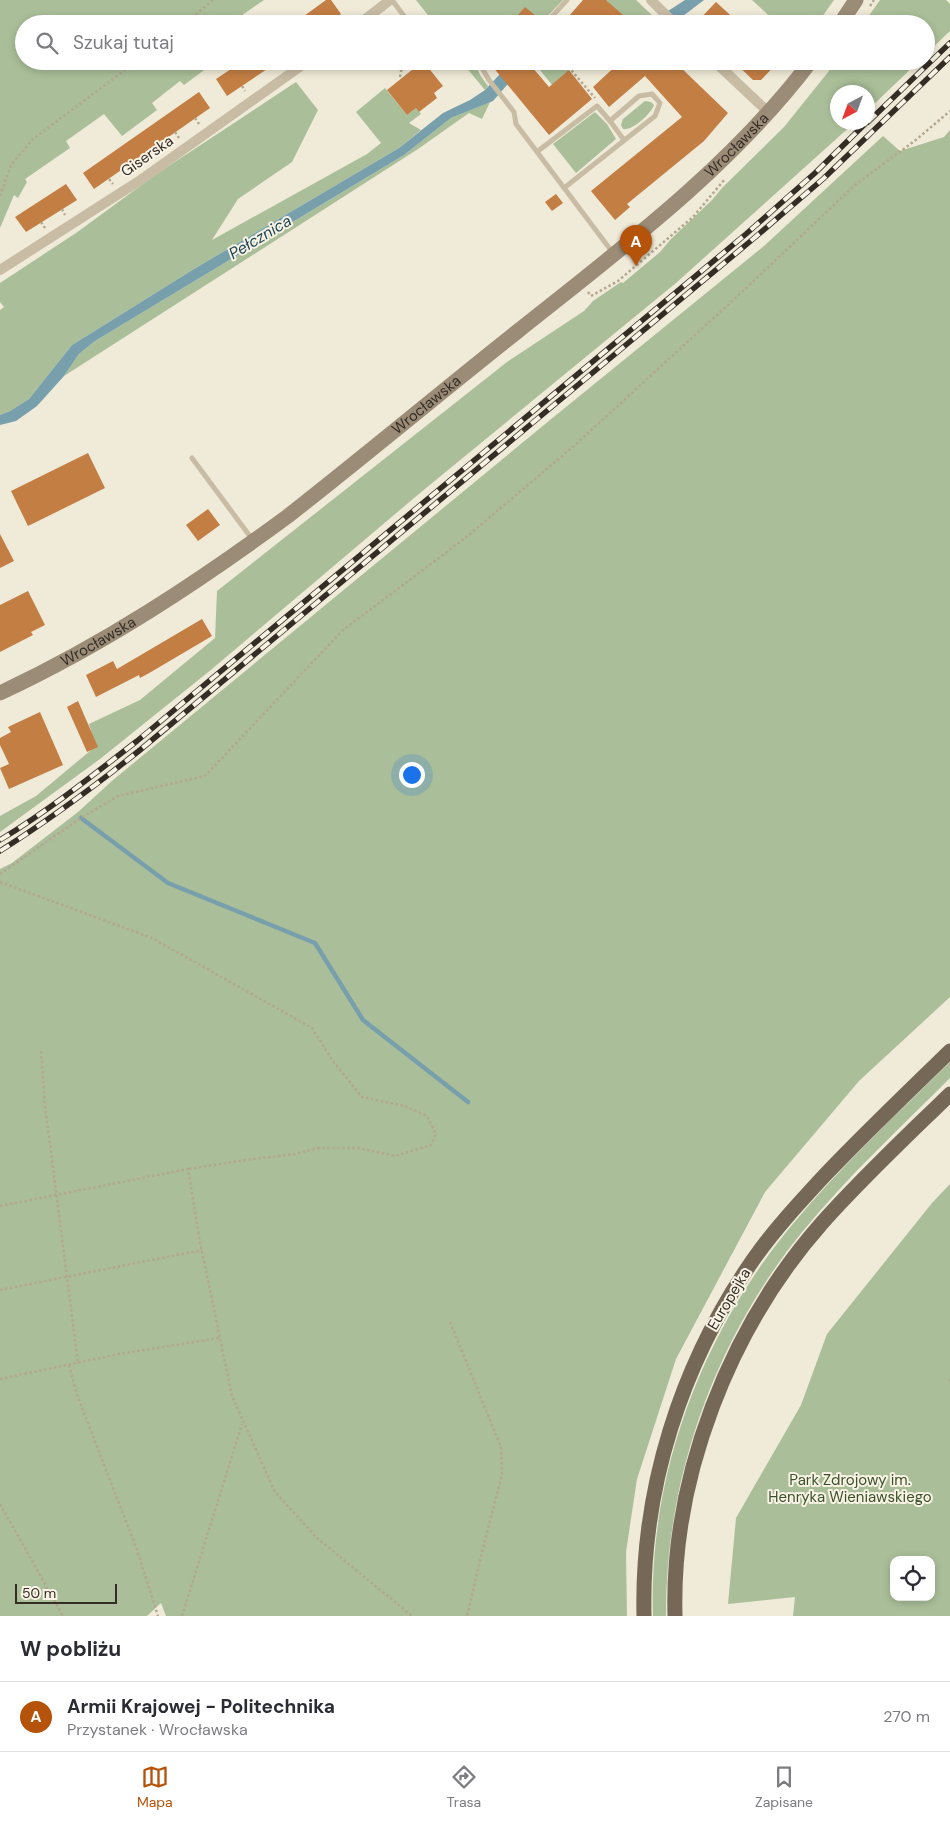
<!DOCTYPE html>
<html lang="pl">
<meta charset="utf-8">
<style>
:root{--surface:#fff;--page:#f7f7f7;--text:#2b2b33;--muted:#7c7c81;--line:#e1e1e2;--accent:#b45309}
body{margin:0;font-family:"DM Sans",sans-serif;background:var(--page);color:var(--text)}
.controls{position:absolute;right:15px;bottom:15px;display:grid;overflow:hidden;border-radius:10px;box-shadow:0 2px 8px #0003}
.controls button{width:45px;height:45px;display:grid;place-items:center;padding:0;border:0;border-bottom:1px solid var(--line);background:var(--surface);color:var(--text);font:25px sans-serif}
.compass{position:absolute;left:830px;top:85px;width:45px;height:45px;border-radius:50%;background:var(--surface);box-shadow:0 2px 8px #0003;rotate:221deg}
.scale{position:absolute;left:15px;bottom:12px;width:102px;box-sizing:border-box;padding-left:5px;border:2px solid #342d26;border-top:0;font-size:14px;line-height:18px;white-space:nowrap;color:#342d26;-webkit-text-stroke:4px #f8f3e4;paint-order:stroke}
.you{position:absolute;left:411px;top:774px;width:18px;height:18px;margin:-12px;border:4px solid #fff;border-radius:50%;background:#1a73e8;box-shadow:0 0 0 8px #1a73e833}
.badge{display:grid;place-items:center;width:32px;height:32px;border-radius:50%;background:var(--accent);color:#fff;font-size:16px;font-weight:700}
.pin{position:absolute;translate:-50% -41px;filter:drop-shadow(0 1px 2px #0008)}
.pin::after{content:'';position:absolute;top:26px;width:18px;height:15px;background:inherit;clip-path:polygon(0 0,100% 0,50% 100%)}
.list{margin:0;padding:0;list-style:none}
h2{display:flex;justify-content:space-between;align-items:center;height:65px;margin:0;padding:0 20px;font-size:21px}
h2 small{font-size:16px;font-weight:400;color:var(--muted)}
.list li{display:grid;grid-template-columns:32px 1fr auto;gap:15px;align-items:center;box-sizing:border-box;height:70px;padding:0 20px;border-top:1px solid var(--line)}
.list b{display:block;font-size:19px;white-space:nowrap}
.list p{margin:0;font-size:16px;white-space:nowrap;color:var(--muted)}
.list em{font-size:16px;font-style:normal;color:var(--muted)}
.icon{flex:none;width:28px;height:28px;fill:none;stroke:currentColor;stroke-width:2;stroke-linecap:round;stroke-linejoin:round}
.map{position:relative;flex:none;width:950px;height:1616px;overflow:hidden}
.search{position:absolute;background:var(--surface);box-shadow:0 2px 8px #0003;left:15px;right:15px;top:15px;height:55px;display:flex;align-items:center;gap:12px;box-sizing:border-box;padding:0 18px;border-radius:28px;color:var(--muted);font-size:19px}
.sheet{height:135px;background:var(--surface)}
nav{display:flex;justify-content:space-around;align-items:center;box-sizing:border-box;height:70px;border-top:1px solid var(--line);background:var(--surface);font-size:14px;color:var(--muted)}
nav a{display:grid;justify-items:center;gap:2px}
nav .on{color:var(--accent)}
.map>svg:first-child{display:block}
.green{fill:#aabf99;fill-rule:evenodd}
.water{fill:#789fac}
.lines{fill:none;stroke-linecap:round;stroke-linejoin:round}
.stream{stroke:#789fac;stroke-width:4.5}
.building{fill:#c37e44}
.path{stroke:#b3a78f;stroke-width:2.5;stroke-dasharray:2.5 2.5;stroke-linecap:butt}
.lane{stroke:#c8bca5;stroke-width:5}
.street{stroke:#c8bca5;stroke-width:10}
.secondary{stroke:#9b8c77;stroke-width:15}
.primary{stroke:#756857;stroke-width:15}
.rail-casing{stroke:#342d26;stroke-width:5.5}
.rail{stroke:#f8f3e4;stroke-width:4;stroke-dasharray:11;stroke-linecap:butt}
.labels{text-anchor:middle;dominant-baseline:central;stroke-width:4;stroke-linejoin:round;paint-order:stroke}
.street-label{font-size:15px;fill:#342d26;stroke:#f8f3e4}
.park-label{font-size:15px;fill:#3b512b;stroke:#f8f3e4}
.water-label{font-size:16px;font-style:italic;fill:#1d4454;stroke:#f8f3e4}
</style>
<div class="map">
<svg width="950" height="1616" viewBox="0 0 950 1616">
<rect width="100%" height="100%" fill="#f0ead8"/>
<!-- green -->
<g class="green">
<path d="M 0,0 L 264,0 L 229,24 L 24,24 L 24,61 L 208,61 L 211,65 L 184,85 L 180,81 L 152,103 L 157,110 L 122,136 L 104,114 L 66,141 L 70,148 L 25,179 L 27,182 L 18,198 L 14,195 L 0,228 Z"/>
<path d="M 416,0 L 563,0 L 540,24 L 435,24 Z"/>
<path d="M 606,0 L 636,0 L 655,18 L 648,24 L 619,24 L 624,18 Z"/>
<path d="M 752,0 L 834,0 L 817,24 L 778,24 Z"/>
<path d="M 880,0 L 946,0 L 950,4 L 950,31 L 926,54 L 926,24 L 863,24 Z"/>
<path d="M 465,61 L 474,61 L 480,75 L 488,86 L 485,90 L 465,66 Z"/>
<path d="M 837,61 L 919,61 L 868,110 L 868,92 L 838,92 L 838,122 L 854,123 L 676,283 L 420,493 L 212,669 L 100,759 L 0,832 L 0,816 L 36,796 L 96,746 L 89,724 L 140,700 L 215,638 L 217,591 L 507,362 L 584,311 L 593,301 L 621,282 L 623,283 L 660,252 L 671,239 L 712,200 L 722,188 L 784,127 Z"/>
<path d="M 543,62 L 567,65 L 569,73 L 553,86 L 535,64 Z"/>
<path d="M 296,82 L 318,110 L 292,162 L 238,199 L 212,240 L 367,154 L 381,143 L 356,112 L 385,88 L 407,115 L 416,108 L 421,114 L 409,123 L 421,130 L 399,148 L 194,269 L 72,345 L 29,399 L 10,411 L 0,415 L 0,310 L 4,307 L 0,302 L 0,283 L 76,233 L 158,173 Z"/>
<path d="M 645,101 L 651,102 L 654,105 C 651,114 632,131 623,129 L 621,125 L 623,119 Z"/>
<path d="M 490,102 L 482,119 L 469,113 L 418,149 L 64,376 L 79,354 L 95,341 L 404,155 L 451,118 Z"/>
<path d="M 595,112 L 607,124 L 616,139 L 576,173 L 553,144 Z"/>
<path d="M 950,130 L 950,997 L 859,1081 L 765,1192 L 676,1359 L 637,1479 L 626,1552 L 627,1616 L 166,1616 L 161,1603 L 147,1616 L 0,1616 L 0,869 L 12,863 L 78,812 L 113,780 L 550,420 L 764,246 L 883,136 L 900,151 L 944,137 Z"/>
<path d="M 950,1062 L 950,1078 C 900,1128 848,1176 803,1231 C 716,1337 665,1478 666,1616 L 653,1616 C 648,1475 702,1333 792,1225 C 840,1167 896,1115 950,1062 Z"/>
<path d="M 950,1184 L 950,1616 L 793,1616 L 795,1597 L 728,1604 L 736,1518 L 801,1405 L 827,1334 L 932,1203 ZM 894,1560 L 931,1560 L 931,1597 L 894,1597 Z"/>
</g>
<!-- water -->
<g class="water">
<path d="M 685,0 L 704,0 L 683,16 L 668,24 L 648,24 Z"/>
<path d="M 519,61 L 609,61 L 594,66 L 543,62 L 535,64 L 507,85 L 493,101 L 451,118 L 404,155 L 95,341 L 79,354 L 64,376 L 37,406 L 16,421 L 0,425 L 0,415 L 10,411 L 29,399 L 72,345 L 194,269 L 399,148 L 443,113 L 470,100 L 485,90 L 499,75 Z"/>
</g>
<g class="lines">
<!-- stream -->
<path class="stream" d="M 81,818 L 168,883 L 315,943 L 363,1020 L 468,1102"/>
</g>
<!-- building -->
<g class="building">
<path d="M 326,0 L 331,0 L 341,14 L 327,24 L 293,24 Z"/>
<path d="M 583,0 L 606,0 L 623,15 L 615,24 L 562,24 Z"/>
<path d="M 716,2 L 740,24 L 695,24 Z"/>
<path d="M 525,7 L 536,16 L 529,24 L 518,15 Z"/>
<path d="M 243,61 L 279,61 L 227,96 L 216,79 Z"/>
<path d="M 423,61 L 443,86 L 434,93 L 437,98 L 419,112 L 416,108 L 407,115 L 387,90 Z"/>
<path d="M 488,61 L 527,61 L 549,87 L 569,70 L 592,99 L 549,135 Z"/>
<path d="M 621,61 L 674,61 L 728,113 L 704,141 L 627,204 L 630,207 L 615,220 L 591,191 L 682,117 L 645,76 L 609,107 L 593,87 Z"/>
<path d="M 733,61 L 779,61 L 761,80 L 753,80 Z"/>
<path d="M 199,92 L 210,108 L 94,189 L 83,173 Z"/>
<path d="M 66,184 L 77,200 L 26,232 L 15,217 Z"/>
<path d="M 556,194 L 563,203 L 552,211 L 545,202 Z"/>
<path d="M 88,453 L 105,488 L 28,526 L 11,491 Z"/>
<path d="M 208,509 L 220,525 L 198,541 L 186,525 Z"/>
<path d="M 0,534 L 14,561 L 0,568 Z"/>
<path d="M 28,591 L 45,625 L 31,632 L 33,635 L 0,652 L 0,605 Z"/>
<path d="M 202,619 L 212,636 L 151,672 L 140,678 L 139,675 L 96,697 L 86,675 L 113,661 L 117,669 Z"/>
<path d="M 78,701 L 98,747 L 87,752 L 67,707 Z"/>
<path d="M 40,712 L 63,765 L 9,789 L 0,768 L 9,764 L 0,745 L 0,738 L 11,732 L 8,727 Z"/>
</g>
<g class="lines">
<!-- path -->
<g class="path">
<path d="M 870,6 L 874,0"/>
<path d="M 184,24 L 213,0"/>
<path d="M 568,61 L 572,71 L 595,98"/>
<path d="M 400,77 L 403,61"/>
<path d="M 242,86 L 245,91"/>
<path d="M 195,118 L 199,124"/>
<path d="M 175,132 L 179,138"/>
<path d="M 128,165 L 133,171"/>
<path d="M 109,179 L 113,184"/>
<path d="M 0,196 L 11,165 L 33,139 L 137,61"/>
<path d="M 62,209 L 65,215"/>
<path d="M 41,222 L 45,228"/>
<path d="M 588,292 L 591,296 L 618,281 L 693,217 L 725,179"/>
<path d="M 0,874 L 81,818 L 118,796 L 205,776 L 343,630 L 464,539 L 575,445 L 742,292 L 855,185 L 917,139 L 950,111"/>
<path d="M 0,882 L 152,938 L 312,1028 L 333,1061 L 362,1097 L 405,1106 L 427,1116 L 436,1134 L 431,1145 L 395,1156 L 358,1148 L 319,1148 L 295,1154 L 245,1160 L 188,1169"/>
<path d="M 41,1051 L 45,1105 L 78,1363"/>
<path d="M 0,1206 L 188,1169 L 200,1242 L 232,1396 L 275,1492 L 317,1538 L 412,1616"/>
<path d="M 0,1290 L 202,1250"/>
<path d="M 450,1322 L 501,1447 L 502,1475 L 482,1552 L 467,1616"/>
<path d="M 69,1365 L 77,1395 L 136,1547 L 158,1616"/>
<path d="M 0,1379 L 119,1354 L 219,1338"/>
<path d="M 950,1379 L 950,1383"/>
<path d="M 0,1504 L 63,1616"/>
<path d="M 182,1616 L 242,1424"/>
</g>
<!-- lane -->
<g class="lane">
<path d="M 392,0 L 410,24"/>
<path d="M 545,24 L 567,0"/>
<path d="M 478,61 L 489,80 L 514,112 L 516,124 L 613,253"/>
<path d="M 382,62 L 383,61"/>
<path d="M 610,121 L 624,140"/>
<path d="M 538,151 L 597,106 L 610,121 L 639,96 L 652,94 L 660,103 L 655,116 L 564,188"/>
<path d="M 192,458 L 252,539"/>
</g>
<!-- street -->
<g class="street">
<path d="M 651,0 L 675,24"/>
<path d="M 359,24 L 390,0"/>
<path d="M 714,61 L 768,112"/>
<path d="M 0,270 L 139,181 L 308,61"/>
</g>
<!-- secondary -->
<g class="secondary">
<path d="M 840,24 L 856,0"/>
<path id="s1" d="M 0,693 C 103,645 197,583 288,516 C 366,455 441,392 518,331 C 621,249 731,167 811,61"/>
</g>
<!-- primary -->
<g class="primary">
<path d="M 644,1616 C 641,1489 681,1364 753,1260 C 774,1230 799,1203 824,1176 C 865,1133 908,1092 950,1051"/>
<path d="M 675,1616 C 671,1477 730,1327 822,1223 C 862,1178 907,1136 950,1094"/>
</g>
<defs>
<g id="rail">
<path d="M 868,122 L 950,43"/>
<path d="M 0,840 C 48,811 92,776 137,741 L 746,234 L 815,173 L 867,122"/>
<path d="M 0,851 C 49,820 95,786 140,750 L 753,239 L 823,179 L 950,57"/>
</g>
</defs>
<!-- rail casing -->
<use href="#rail" class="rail-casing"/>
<!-- rail -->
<use href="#rail" class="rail"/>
</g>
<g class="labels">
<!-- street labels -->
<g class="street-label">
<text stroke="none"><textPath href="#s1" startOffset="921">Wrocławska</textPath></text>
<text transform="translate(147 156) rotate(-35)">Giserska</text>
<text stroke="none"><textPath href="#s1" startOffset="516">Wrocławska</textPath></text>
<text stroke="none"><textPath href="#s1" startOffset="111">Wrocławska</textPath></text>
<text transform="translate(729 1299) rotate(-59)">Europejka</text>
</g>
<!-- park labels -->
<g class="park-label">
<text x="850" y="1480">Park Zdrojowy im.<tspan x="850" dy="17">Henryka Wieniawskiego</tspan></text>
</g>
<!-- water labels -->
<g class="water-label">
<text transform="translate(260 237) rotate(-31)">Pełcznica</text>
</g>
</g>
</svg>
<div class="controls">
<button><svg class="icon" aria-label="locate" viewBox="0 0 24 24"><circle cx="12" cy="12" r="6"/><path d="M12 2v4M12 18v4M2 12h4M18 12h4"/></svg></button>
</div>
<svg class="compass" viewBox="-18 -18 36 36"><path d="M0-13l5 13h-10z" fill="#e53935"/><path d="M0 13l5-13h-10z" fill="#7c7c81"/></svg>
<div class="scale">50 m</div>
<div class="you"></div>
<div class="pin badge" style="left:636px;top:266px">A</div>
<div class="search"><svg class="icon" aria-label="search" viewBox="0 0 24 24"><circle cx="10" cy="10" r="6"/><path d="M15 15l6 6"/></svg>Szukaj tutaj</div>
</div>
<section class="sheet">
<h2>W pobliżu<small></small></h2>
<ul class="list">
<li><span class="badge">A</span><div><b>Armii Krajowej - Politechnika</b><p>Przystanek · Wrocławska</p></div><em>270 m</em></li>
</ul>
</section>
<nav>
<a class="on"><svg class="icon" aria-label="map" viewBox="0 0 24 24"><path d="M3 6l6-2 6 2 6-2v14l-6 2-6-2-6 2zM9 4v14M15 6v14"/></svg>Mapa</a>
<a><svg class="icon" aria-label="directions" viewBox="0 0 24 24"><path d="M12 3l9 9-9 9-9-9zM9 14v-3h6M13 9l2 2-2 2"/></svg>Trasa</a>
<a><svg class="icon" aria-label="saved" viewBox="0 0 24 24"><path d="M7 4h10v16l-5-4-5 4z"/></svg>Zapisane</a>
</nav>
